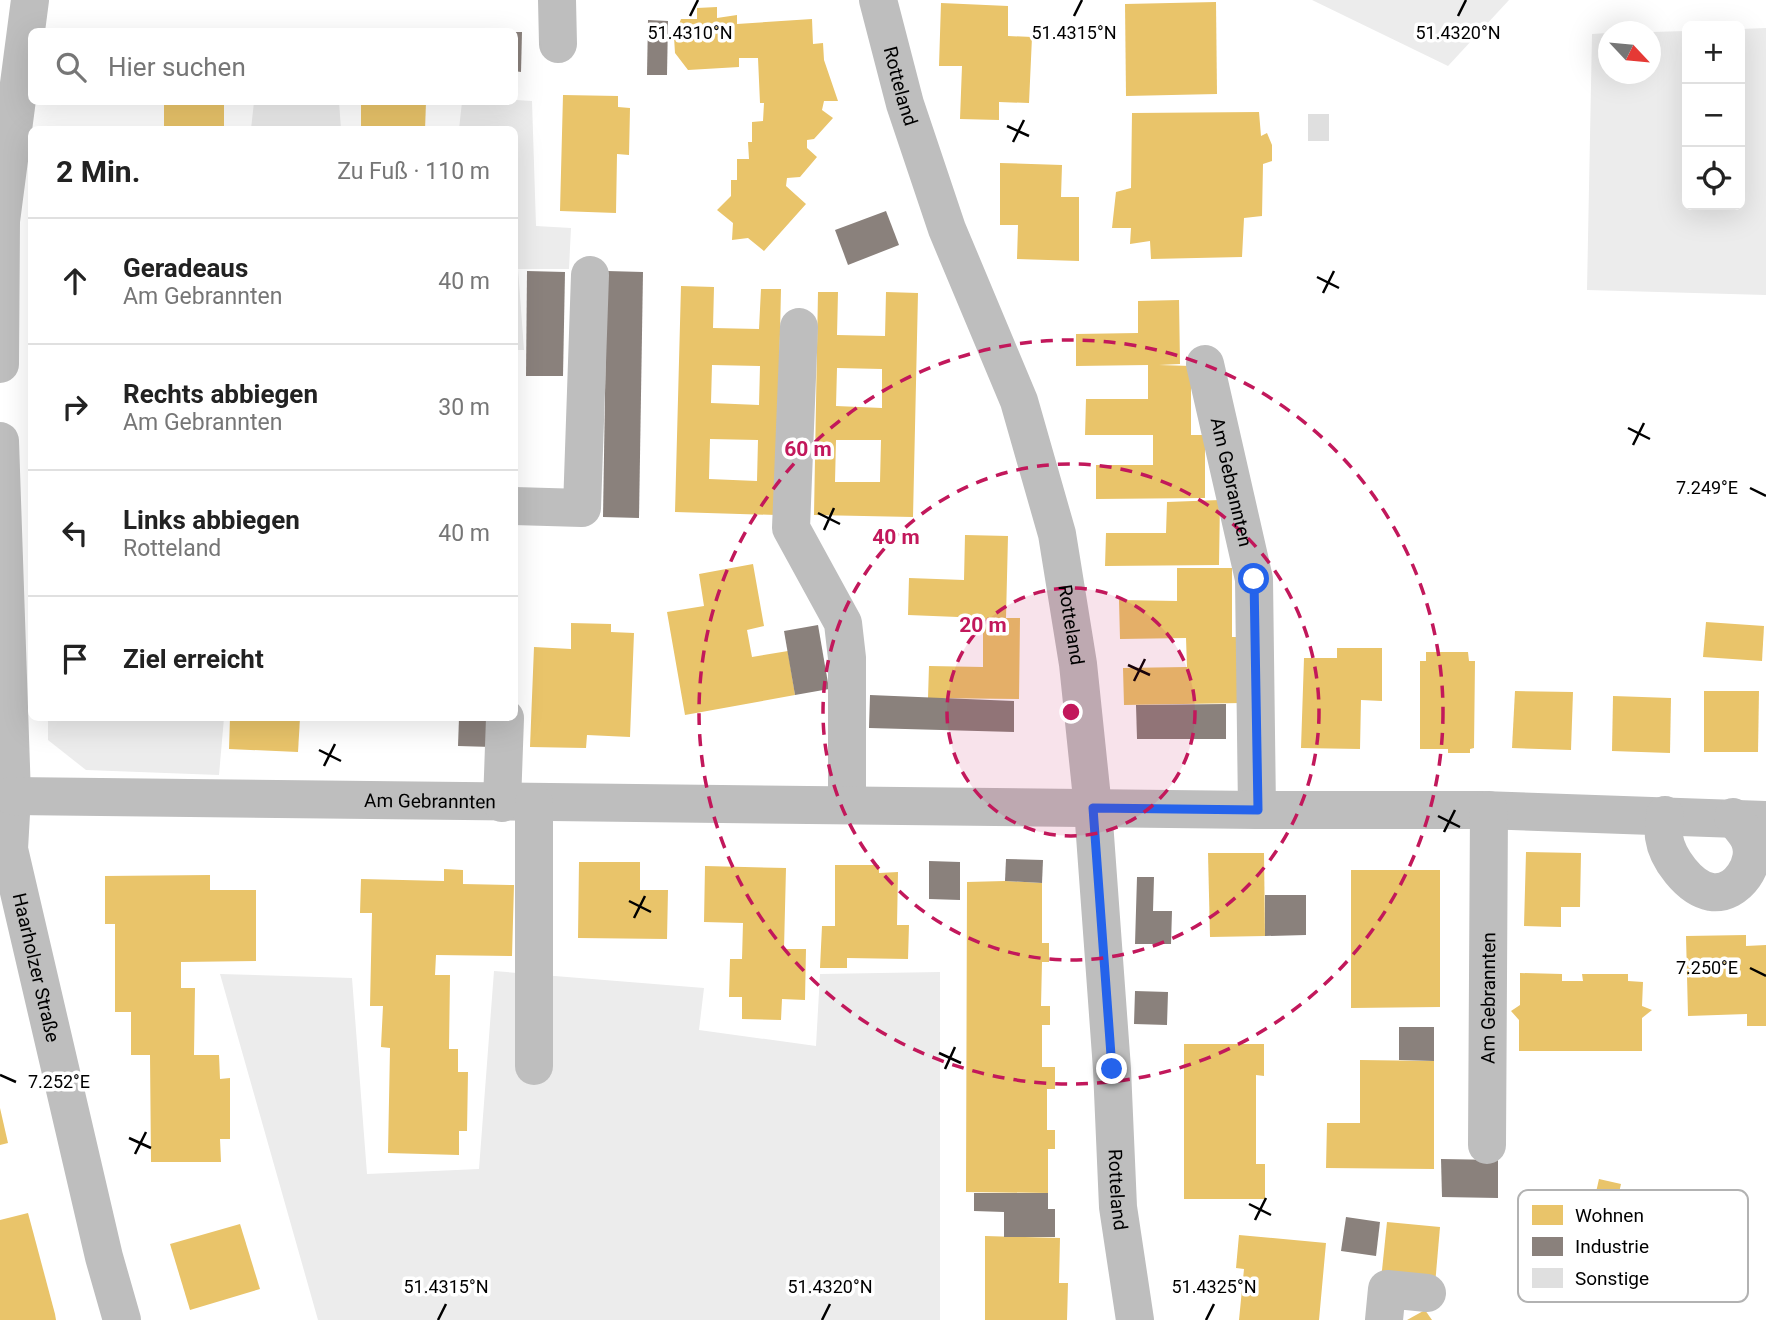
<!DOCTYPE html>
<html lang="de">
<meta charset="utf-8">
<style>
:root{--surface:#fff;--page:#f6f6f6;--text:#222;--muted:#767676;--line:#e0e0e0}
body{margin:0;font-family:Roboto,sans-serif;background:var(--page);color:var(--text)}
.controls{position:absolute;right:21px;top:21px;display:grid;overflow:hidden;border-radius:10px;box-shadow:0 7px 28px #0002}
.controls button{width:63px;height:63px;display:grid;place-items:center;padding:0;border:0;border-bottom:2px solid var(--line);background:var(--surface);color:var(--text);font:35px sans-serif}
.compass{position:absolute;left:1598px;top:21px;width:63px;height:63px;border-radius:50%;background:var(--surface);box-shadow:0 7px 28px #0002;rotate:116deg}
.stop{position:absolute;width:21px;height:21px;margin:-16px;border:5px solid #2563eb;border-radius:50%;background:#fff}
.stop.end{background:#2563eb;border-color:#fff;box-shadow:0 2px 7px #0008}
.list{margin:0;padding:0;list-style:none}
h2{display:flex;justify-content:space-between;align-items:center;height:91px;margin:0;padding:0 28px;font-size:30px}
h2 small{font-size:23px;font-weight:400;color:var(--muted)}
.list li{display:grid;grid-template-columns:46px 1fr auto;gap:21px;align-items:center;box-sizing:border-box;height:126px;padding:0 28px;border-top:2px solid var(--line)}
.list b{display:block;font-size:26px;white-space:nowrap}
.list p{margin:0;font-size:23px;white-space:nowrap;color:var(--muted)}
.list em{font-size:23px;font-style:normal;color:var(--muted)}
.icon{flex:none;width:38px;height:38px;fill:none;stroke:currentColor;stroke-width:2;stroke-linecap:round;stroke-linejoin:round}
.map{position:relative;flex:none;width:1766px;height:1320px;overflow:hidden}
.search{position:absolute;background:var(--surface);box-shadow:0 7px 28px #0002;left:28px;top:28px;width:490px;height:77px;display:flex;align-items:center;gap:18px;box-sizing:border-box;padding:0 24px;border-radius:10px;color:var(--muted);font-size:26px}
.panel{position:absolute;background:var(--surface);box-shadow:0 7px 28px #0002;left:28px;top:126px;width:490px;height:595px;border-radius:10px}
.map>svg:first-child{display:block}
.green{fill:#ececec}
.homes{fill:#e9c46a;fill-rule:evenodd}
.industry{fill:#8a817c}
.building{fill:#dfdfdf}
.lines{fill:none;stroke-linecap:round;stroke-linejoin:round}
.minor{stroke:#bebebe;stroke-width:38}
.route{stroke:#2563eb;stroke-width:9}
.ticks{fill:none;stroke:#000;stroke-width:2.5}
.ring{fill:none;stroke:#c2185b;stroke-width:3.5;stroke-dasharray:12 9}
.labels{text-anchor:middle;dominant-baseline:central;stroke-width:7;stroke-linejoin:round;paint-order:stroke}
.street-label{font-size:19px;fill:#000;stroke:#fff}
.key{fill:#fff;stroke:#b2b2b2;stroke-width:2}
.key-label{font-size:19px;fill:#000}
.ticks-label{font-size:18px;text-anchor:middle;fill:#000;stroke:#fff;stroke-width:7;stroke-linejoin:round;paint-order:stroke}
.centre{fill:#c2185b;stroke:#fff;stroke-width:3.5}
.ring-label{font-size:21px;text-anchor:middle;font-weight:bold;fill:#c2185b;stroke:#fff;stroke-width:7;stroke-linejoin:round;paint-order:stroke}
</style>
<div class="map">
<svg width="1766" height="1320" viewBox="0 0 1766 1320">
<rect width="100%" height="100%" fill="#fff"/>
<!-- green -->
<g class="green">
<path d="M 1312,0 L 1509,0 L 1448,66 Z"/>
<path d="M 1766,28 L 1766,295 L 1587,290 L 1592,34 L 1608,33 L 1608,74 L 1650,74 L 1651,32 L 1687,31 L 1687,205 L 1740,205 L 1740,29 Z"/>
<path d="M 515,100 L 532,101 L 536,226 L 571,228 L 569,269 L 518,269 L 524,350 L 514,350 L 514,130 L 459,129 L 462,102 Z"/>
<path d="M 254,102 L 339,102 L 341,129 L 251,129 Z"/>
<path d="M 48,718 L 224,718 L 219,775 L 86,770 L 48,740 Z"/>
<path d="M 494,971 L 704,988 L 699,1030 L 816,1046 L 820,974 L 940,972 L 940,1320 L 318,1320 L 220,974 L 352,978 L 367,1174 L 479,1169 Z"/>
</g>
<!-- homes -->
<g class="homes">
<path d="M 1216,2 L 1217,94 L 1126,96 L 1125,4 Z"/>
<path d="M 941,3 L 1008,6 L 1008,36 L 1032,37 L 1029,103 L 999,102 L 999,120 L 960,119 L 962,66 L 939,66 Z"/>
<path d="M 717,7 L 717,18 L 737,15 L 737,24 L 812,19 L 813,44 L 823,43 L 824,60 L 838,101 L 824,101 L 822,110 L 833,118 L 814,139 L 807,140 L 807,148 L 817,157 L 800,177 L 787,178 L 786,186 L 806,204 L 764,251 L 748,238 L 732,240 L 733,223 L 717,210 L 731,196 L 731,180 L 737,180 L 737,159 L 749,159 L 748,142 L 752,142 L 752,122 L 763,121 L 764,103 L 760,103 L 758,58 L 739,58 L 739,67 L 688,70 L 675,53 L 674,37 L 681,19 L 697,19 L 697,8 Z"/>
<path d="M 563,95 L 618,96 L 618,107 L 630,108 L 629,155 L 617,154 L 616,213 L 560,211 Z"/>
<rect x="164" y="102" width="60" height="28"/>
<path d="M 361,102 L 426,102 L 425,130 L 361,130 Z"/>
<path d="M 1259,112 L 1261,136 L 1267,133 L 1272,145 L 1272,161 L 1263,164 L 1262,216 L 1244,218 L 1242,257 L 1151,259 L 1150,241 L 1130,244 L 1131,228 L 1112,228 L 1116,192 L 1131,188 L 1132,113 Z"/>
<path d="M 1000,163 L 1062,165 L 1061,197 L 1079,197 L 1079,261 L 1017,259 L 1018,225 L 1000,225 Z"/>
<path d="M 681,286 L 714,287 L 713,328 L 759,329 L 761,289 L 781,289 L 776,515 L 675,512 ZM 712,365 L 760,366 L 759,405 L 711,403 ZM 710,439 L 758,440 L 757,481 L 709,479 Z"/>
<path d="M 818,292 L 838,292 L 837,335 L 885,336 L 886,292 L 918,293 L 913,517 L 814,515 ZM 837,368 L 882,369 L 882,408 L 836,406 ZM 836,440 L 881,440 L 880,482 L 835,482 Z"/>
<path d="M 1179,300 L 1180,364 L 1159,365 L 1191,366 L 1191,435 L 1205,435 L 1205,498 L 1096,499 L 1096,465 L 1153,465 L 1153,435 L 1085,435 L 1086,399 L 1148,399 L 1148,365 L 1076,366 L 1076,334 L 1138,333 L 1138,301 Z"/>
<path d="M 1220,500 L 1219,565 L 1105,566 L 1106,533 L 1166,533 L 1167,502 Z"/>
<path d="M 965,535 L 1008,536 L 1006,618 L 1020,618 L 1019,699 L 928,698 L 929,666 L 983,667 L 983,618 L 908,615 L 909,578 L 964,580 Z"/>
<path d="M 753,564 L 764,626 L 747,630 L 752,657 L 788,651 L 795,695 L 685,715 L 667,612 L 704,606 L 699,574 Z"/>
<path d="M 1177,568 L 1232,568 L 1232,637 L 1240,637 L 1241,703 L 1124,705 L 1123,668 L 1187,667 L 1186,638 L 1120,639 L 1119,600 L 1177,601 Z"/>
<path d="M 1706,622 L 1764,626 L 1762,661 L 1703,657 Z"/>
<path d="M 571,623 L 611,624 L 611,632 L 634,633 L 630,737 L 587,735 L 586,748 L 530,747 L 534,647 L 571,649 Z"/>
<path d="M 1337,648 L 1382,648 L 1382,701 L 1361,700 L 1360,749 L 1301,748 L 1304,658 L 1337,658 Z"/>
<path d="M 1426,652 L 1468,652 L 1469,661 L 1475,661 L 1474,748 L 1470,749 L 1470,753 L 1448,753 L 1448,749 L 1420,749 L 1420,661 L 1426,661 Z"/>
<path d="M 1515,691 L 1573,692 L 1571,750 L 1512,748 Z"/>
<path d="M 1704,691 L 1759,691 L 1758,752 L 1704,752 Z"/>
<path d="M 1613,696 L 1671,698 L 1670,753 L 1612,751 Z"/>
<path d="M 230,718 L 300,718 L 298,752 L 229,749 Z"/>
<path d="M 1526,852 L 1581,853 L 1580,907 L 1561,907 L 1561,927 L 1524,926 Z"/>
<path d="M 1208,853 L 1264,853 L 1265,936 L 1210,937 Z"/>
<path d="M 579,862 L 640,862 L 640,890 L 668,890 L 667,939 L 578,938 Z"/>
<path d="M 835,865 L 879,865 L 879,873 L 898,872 L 897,925 L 909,925 L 908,959 L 847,958 L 847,968 L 820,968 L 822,926 L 835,926 Z"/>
<path d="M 705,866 L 786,868 L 784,949 L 806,949 L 805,1000 L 782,999 L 781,1020 L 742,1019 L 742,997 L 729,997 L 730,959 L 742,959 L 743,923 L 704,922 Z"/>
<path d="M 444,869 L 463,870 L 463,884 L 514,885 L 512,956 L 436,955 L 435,975 L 450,975 L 449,1049 L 458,1049 L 458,1072 L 468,1072 L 467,1131 L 459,1131 L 459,1155 L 388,1153 L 390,1048 L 381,1047 L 383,1006 L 370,1006 L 372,913 L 360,913 L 361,879 L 444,881 Z"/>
<path d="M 1351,870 L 1440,870 L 1440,1007 L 1351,1008 Z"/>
<path d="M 210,875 L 210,890 L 256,890 L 256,961 L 181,962 L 181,988 L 195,988 L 194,1055 L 219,1055 L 220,1079 L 230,1078 L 230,1139 L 220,1139 L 221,1162 L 151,1162 L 150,1055 L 131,1055 L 131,1012 L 115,1012 L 115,924 L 105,924 L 105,876 Z"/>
<path d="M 1005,881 L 1042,883 L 1042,943 L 1049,943 L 1049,962 L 1042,962 L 1041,1006 L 1050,1006 L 1050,1025 L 1042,1025 L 1042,1067 L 1055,1067 L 1055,1089 L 1047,1089 L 1047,1130 L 1055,1130 L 1055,1149 L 1048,1149 L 1048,1193 L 966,1192 L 967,882 Z"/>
<path d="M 1746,935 L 1746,946 L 1766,945 L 1766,1026 L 1747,1026 L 1747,1014 L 1688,1016 L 1686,936 Z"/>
<path d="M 1520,973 L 1562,974 L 1562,981 L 1583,981 L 1582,974 L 1628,974 L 1628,981 L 1643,982 L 1642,1006 L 1652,1010 L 1642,1018 L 1642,1051 L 1519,1051 L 1519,1020 L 1511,1011 L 1520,1005 Z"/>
<path d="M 1184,1044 L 1264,1044 L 1264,1076 L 1256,1075 L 1256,1164 L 1265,1164 L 1265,1199 L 1184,1199 Z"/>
<path d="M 1360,1060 L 1434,1061 L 1434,1169 L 1326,1168 L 1327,1123 L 1360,1123 Z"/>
<path d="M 0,1108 L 8,1143 L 0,1145 Z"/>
<path d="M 1599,1179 L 1621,1184 L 1616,1206 L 1594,1201 Z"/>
<path d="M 28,1213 L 55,1314 L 56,1320 L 0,1320 L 0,1220 Z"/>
<path d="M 1387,1222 L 1440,1227 L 1435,1285 L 1381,1280 Z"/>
<path d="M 240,1224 L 260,1289 L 190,1310 L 170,1244 Z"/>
<path d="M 1239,1235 L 1326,1243 L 1319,1320 L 1239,1320 L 1244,1269 L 1236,1268 Z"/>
<path d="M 985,1236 L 1060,1238 L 1059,1283 L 1068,1283 L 1067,1320 L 985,1320 Z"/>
<path d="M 1425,1310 L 1432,1320 L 1407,1320 Z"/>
</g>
<!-- industry -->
<g class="industry">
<path d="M 648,20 L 668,21 L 667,75 L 647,75 Z"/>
<path d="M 514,32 L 522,32 L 521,72 L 514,71 Z"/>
<path d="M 886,211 L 899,245 L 848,265 L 835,230 Z"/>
<path d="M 527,271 L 565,272 L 563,376 L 526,376 Z"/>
<path d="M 607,271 L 643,272 L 639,518 L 603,517 Z"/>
<path d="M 818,625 L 829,689 L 795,695 L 784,631 Z"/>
<path d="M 870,695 L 1014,701 L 1014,732 L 869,728 Z"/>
<path d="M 1226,704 L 1226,739 L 1137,739 L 1136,705 Z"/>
<path d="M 376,718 L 411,718 L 411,721 L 376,720 Z"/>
<path d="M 459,718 L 493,718 L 492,747 L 458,746 Z"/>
<path d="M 1006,859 L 1043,860 L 1042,883 L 1005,881 Z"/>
<path d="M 929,861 L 960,862 L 960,900 L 929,899 Z"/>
<path d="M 1137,877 L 1154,877 L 1153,911 L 1172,911 L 1171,944 L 1135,944 Z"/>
<path d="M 1265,895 L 1306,895 L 1306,935 L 1265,936 Z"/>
<path d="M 1135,991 L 1168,992 L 1167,1025 L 1134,1024 Z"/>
<path d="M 1399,1027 L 1434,1027 L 1434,1061 L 1399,1060 Z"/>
<path d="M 1441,1159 L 1498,1160 L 1498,1198 L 1442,1197 Z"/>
<path d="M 974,1193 L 1048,1193 L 1048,1209 L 1055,1209 L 1055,1237 L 1004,1237 L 1004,1212 L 974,1211 Z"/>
<path d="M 1346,1217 L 1380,1222 L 1376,1256 L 1341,1251 Z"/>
</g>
<!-- building -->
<rect class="building" x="1308" y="114" width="21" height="27"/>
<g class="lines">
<!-- minor -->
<g class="minor">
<path d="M 557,0 L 558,44"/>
<path id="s1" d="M 878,0 L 905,104 L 947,229 L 1019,401 L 1057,534 L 1078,664 L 1093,808 L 1112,1069 L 1118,1207 L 1135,1320"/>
<path d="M 799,327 L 791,528 L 843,623 L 847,658 L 847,805"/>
<path d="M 0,364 L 1,221 L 30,0"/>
<path id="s2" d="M 1205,364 L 1254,579 L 1257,810"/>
<path id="s3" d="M 0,441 L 12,796 L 9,849 L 104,1257 L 122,1320"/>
<path d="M 514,506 L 582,508 L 590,275"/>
<path id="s4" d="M 12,796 L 1257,810 L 1482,810 L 1766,820"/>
<path d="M 502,803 L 505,718"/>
<path d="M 1665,815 C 1665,822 1663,830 1664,837 C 1667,858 1689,888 1711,892 C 1737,896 1760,862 1749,839 C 1746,832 1738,824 1733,817"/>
<path d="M 534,1066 L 534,803"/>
<path id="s5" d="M 1487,1145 L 1489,810"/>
<path d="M 1384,1320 L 1387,1289 L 1427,1293"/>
</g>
</g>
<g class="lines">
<!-- route -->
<path class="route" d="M 1112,1069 L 1093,808 L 1258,810 L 1254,579"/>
</g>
<!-- ticks -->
<path class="ticks" d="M 690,16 L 698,0M 1074,16 L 1082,0M 1458,16 L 1466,0M 1007,126 L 1029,136M 1013,142 L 1024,120M 1317,277 L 1339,288M 1323,293 L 1334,271M 1628,428 L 1650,439M 1633,445 L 1644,423M 1750,488 L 1766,496M 818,513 L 840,524M 824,530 L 834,508M 1128,665 L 1150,675M 1134,681 L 1145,659M 319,750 L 341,761M 324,766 L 335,744M 1438,816 L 1460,827M 1444,832 L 1455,810M 629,901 L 651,912M 634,918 L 645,896M 1750,968 L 1766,976M 939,1053 L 961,1063M 945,1069 L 955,1047M 0,1075 L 16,1082M 129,1138 L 151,1148M 135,1154 L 146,1132M 1249,1204 L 1271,1215M 1255,1220 L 1266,1198M 438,1320 L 446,1304M 822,1320 L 830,1304M 1206,1320 L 1214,1304"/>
<!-- distance rings -->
<circle cx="1071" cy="712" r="124" fill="#c2185b" fill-opacity=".12"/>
<g class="ring">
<circle cx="1071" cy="712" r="124"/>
<circle cx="1071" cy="712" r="248"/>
<circle cx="1071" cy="712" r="372"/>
</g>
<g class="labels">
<!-- street labels -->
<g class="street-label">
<text stroke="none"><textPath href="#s1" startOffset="89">Rotteland</textPath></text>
<text stroke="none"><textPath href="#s2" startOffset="121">Am Gebrannten</textPath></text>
<text stroke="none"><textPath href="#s1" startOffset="656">Rotteland</textPath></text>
<text stroke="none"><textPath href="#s4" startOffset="418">Am Gebrannten</textPath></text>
<text stroke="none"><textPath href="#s3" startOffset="530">Haarholzer Straße</textPath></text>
<text stroke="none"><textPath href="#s5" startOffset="147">Am Gebrannten</textPath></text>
<text stroke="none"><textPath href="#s1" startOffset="1223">Rotteland</textPath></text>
</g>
</g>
<!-- legend -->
<rect x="1518" y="1190" width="230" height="112" rx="10" class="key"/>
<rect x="1532" y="1205" width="31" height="20" fill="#e9c46a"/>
<rect x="1532" y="1237" width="31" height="19" fill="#8a817c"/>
<rect x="1532" y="1268" width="31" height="20" fill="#dfdfdf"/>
<g class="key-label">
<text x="1575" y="1222">Wohnen</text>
<text x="1575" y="1253">Industrie</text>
<text x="1575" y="1285">Sonstige</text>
</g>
<g class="ticks-label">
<text x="690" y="39">51.4310°N</text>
<text x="1074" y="39">51.4315°N</text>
<text x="1458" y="39">51.4320°N</text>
<text x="1707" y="494">7.249°E</text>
<text x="1707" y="974">7.250°E</text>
<text x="59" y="1088">7.252°E</text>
<text x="446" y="1293">51.4315°N</text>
<text x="830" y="1293">51.4320°N</text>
<text x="1214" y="1293">51.4325°N</text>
</g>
<circle cx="1071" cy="712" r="10" class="centre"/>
<g class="ring-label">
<text x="808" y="456">60 m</text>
<text x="896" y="544">40 m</text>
<text x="983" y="632">20 m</text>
</g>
</svg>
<div class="controls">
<button>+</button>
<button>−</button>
<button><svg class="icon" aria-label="locate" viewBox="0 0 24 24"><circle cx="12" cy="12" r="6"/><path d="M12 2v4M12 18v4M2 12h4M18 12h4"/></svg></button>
</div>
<svg class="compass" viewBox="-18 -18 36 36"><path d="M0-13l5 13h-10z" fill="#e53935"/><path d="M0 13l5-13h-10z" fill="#767676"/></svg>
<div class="stop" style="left:1254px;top:579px"></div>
<div class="stop end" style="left:1112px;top:1069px"></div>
<div class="search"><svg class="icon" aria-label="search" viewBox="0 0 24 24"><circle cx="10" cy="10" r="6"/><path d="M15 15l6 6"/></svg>Hier suchen</div>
<section class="panel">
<h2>2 Min.<small>Zu Fuß · 110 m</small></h2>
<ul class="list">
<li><svg class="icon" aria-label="ahead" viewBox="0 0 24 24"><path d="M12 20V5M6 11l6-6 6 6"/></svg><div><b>Geradeaus</b><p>Am Gebrannten</p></div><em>40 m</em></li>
<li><svg class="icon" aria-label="right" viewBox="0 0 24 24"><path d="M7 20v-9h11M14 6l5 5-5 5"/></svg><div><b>Rechts abbiegen</b><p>Am Gebrannten</p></div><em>30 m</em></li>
<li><svg class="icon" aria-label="left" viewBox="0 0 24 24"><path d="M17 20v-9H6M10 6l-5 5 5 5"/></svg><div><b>Links abbiegen</b><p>Rotteland</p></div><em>40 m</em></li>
<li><svg class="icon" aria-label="arrive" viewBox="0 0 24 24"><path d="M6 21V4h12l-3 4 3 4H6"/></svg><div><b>Ziel erreicht</b></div></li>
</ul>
</section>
</div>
